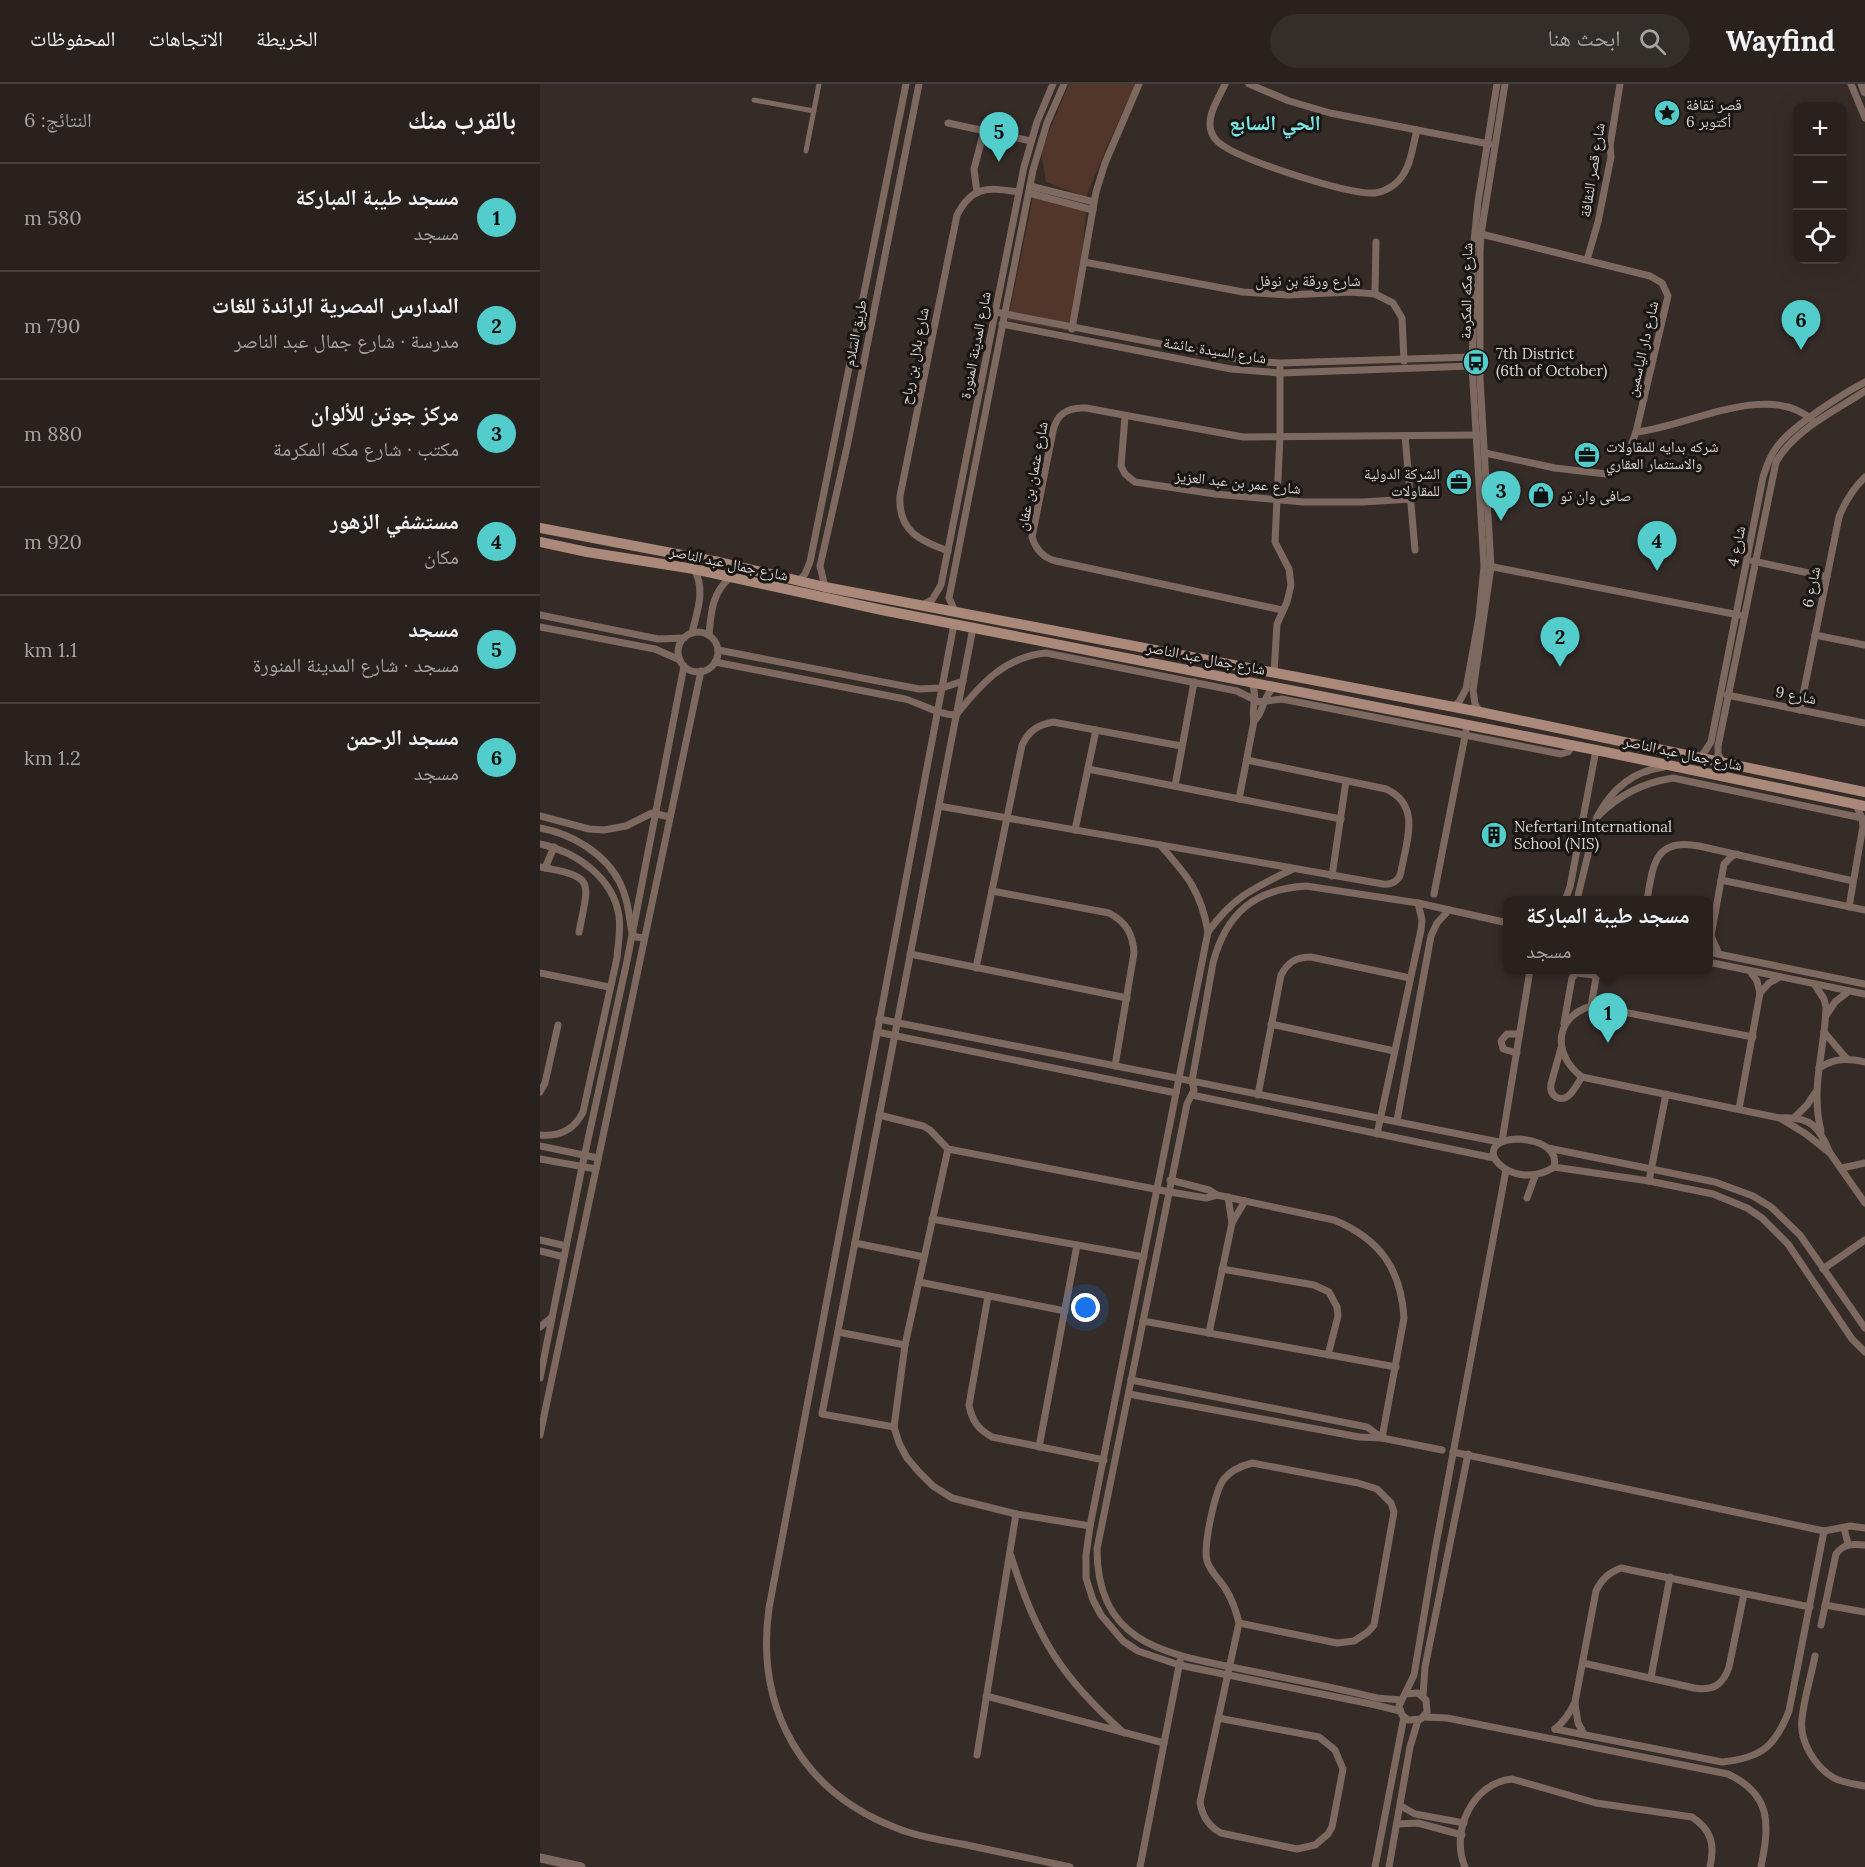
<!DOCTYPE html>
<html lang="ar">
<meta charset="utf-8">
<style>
:root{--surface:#28211e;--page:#342e2b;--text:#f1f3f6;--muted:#a5a3a4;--line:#443e3c;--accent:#52cdcc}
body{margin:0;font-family:Lora,"Noto Naskh Arabic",serif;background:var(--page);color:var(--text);direction:rtl}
.controls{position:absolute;right:18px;top:18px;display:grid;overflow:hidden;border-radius:12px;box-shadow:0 6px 24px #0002}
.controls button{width:54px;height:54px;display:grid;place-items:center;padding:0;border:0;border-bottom:2px solid var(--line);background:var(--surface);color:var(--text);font:30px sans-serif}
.you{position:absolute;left:546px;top:1224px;width:21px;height:21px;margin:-15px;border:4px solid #fff;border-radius:50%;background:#1a73e8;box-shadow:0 0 0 9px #1a73e833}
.badge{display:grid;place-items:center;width:39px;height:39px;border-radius:50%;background:var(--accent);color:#111;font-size:20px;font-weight:700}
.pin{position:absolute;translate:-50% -50px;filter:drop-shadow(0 2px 3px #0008)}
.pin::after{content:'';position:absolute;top:32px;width:21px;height:18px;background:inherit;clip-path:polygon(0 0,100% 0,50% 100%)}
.popup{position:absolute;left:963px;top:812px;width:210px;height:78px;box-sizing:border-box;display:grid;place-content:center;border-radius:12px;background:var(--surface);filter:drop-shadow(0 2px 4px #0005);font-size:20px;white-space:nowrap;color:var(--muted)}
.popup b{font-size:22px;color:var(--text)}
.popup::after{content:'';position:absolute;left:50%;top:100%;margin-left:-12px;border:12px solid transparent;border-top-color:var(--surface)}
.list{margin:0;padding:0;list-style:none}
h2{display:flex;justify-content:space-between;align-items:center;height:78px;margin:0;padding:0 24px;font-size:26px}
h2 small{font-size:20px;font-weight:400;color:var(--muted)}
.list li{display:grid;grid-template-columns:39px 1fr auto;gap:18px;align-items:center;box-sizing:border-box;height:108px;padding:0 24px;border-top:2px solid var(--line)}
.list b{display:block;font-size:22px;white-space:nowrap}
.list p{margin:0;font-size:20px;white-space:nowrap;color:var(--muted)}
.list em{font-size:20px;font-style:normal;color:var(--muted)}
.icon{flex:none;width:33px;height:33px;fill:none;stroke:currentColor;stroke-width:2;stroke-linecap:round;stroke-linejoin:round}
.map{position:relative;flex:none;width:1325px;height:1783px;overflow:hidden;direction:ltr}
header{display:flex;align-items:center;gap:36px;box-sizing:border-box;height:84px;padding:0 30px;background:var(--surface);border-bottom:2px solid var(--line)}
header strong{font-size:28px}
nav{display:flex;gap:33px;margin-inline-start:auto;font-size:21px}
.search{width:420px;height:54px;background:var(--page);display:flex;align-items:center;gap:15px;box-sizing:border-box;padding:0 21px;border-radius:33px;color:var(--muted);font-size:22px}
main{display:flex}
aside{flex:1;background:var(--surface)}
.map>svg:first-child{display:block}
.green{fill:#53362a}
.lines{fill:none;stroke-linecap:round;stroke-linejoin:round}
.pedestrian{stroke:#7e6960;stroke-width:5}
.minor{stroke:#7e6960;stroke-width:7}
.tertiary{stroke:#7e6960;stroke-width:9}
.secondary{stroke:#aa897b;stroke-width:10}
.labels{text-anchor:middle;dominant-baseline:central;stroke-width:6;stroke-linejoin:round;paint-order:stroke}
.poi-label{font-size:15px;fill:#dbd5d2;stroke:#1a1614;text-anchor:start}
.street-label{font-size:15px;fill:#dbd5d2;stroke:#1a1614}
.district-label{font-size:21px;font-weight:bold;fill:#7be7e6;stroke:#1a1614}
</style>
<header>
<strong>Wayfind</strong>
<div class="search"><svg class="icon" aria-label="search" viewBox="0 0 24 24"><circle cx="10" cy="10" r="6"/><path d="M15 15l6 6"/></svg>ابحث هنا</div>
<nav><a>الخريطة</a><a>الاتجاهات</a><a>المحفوظات</a></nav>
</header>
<main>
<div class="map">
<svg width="1325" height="1783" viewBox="0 0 1325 1783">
<rect width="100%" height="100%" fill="#352c28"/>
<!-- green -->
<g class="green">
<path d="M 529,0 L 596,0 L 567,62 L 546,113 L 506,98 L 501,67 Z"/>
<path d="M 493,113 L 546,127 L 535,248 L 468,236 Z"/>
</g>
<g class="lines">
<!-- pedestrian -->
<g class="pedestrian">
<path d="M 214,16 L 274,27"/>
<path d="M 266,67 L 279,0"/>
</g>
<!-- minor -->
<g class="minor">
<path d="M 685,0 C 679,14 666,32 671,47 C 673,53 677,58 682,61 C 705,77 808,111 835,109 C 842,108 850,104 855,100 C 871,87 872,64 877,46"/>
<path d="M 709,0 L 749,17 L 790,29 L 949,60"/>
<path d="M 1311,0 L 1325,34"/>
<path d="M 408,39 L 491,57"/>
<path d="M 490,102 L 554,118"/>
<path d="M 437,109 L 434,85 L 444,47"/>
<path d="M 489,109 L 553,126"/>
<path d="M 941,150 L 1110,192 L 1122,199 L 1128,212 L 1096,348 L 1085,378 L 1080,384 L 1066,390 L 1015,384 L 945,369"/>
<path d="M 1047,176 L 1058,138 L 1071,73 L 1070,62 L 1080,0"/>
<path d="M 544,178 L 703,208 L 748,211 L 811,208 L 835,210 L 853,219 L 862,234 L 864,277"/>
<path d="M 835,210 L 836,158"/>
<path d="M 455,228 L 709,277 L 740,279 L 932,273"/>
<path d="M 462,240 L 691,285 L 740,289 L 932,282"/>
<path d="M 532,245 L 556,108 L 565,79 L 599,0"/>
<path d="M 585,332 L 581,382 L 585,390 L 595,398 L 675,410 L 763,418 L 823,418 L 871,415"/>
<path d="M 1096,348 C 1145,344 1228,296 1272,336"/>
<path d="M 865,352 L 875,466"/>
<path d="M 408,467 C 379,456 358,447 360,412 L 417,131 C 433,100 449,104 479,108"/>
<path d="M 1213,477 L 1287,493"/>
<path d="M 948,482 L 1199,531"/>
<path d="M 259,497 L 265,490 L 270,478 L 366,0"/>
<path d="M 285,503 L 280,482 L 307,363 L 379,0"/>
<path d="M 382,521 L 392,516 L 401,501 L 484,83 L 497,38 L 513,0"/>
<path d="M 742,526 L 516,477 C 503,474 496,466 492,453 L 513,347 C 517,329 528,323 546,324 L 703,353 L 937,351"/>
<path d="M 415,527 L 409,514 L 493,86 L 507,39 L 524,0"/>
<path d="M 0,531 L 118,555 L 144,554"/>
<path d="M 414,540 L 229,1524 C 215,1625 262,1709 359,1745 C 379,1753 401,1756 422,1760 C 458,1768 494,1775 530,1783"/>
<path d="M 0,543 L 115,565 L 140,576"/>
<circle cx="158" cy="568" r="20"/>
<path d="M 152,549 C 157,527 166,506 154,485"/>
<path d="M 169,551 C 171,528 172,508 191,493"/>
<path d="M 1275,551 L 1325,561"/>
<path d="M 178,566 L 379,605 L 402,604 L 423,597"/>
<path d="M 175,578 L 365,615 C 382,620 399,631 416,631 C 441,600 464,573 506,569 L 697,607 L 719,618 L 742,615 L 1021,670 L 1028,668 L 1032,662"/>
<path d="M 734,589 L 737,540 L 747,518 L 751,501 L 749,485 L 735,458 L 740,352 L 740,284"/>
<path d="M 1187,611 L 1325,639"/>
<path d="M 912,623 L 919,618 L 926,605 L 939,533 L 944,482 L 932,282 L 934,211 L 932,177 L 938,118 L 957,0"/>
<path d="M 1260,626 L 1299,433 C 1305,417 1313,405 1325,393"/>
<path d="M 940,628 L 935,620 L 933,606 L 951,483 L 940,295 L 940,168 L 941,150 L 965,0"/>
<path d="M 714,637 C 724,629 722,613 734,603"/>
<path d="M 1161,673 L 1171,658 L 1223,393 C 1227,381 1231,369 1240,359 C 1256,340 1302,310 1325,298"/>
<path d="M 1182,677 L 1178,670 L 1178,662 L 1236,378 C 1254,346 1295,327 1325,307"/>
<path d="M 548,685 L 801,735"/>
<path d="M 635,702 L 654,598"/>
<path d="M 699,715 L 714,637 C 711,624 718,612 712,599"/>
<path d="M 399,722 L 843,800 C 852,801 859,797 861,788 C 866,758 882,721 846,705 L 707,676"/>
<path d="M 0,732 L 49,745 L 64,746 L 86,742 L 112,729 L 130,733"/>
<path d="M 1057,733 C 1079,711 1102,699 1133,694 L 1322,734"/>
<path d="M 0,744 C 32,750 65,769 80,799 C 88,815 89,832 92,849 L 96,853 L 104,854"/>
<path d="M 535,746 L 556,646"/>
<path d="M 0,760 C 36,768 73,793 79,832 C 81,846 78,860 77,874 L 43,1028 C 34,1046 20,1053 0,1051"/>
<path d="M 620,761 C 647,791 661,807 668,848 L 550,1442 L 546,1471 L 546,1494 L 553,1516 L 561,1531 L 583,1557 L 598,1567 L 639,1581 L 836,1621 L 860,1627"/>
<path d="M 0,783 C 56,793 49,796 39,848"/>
<path d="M 5,784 L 14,763"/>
<path d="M 792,792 L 806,697"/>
<path d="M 1181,796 L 1325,826"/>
<path d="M 452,807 L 569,829 C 586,838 593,850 594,869 L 575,982"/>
<path d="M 894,810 L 926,647"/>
<path d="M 1025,816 L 1030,803 L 1056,666"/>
<path d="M 1037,816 L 1057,733 C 1071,706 1093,687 1124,683"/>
<path d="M 1107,816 C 1113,782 1114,753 1159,762 L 1313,797"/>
<path d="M 1309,823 L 1323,742 L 1322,734 L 1316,721"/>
<path d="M 668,848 C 694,812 714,804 753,785"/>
<path d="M 1168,868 L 1325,900"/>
<path d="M 370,870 L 587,914"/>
<path d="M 1179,870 L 1171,852 L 1184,780 L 1192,772 L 1197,770"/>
<path d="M 1168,878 L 1325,910"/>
<path d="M 436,884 L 482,661 C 489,647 497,641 513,638 L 641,662"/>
<path d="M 0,889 L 69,903"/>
<path d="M 1275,901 L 1284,915 L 1286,923 C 1285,967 1270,1002 1281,1047"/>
<path d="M 1220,909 L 1229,899 L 1240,893"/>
<path d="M 1287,930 L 1295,918 L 1309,907"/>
<path d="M 339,935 L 959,1058"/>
<path d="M 1024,939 L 1032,894 L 1036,889 L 1053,891 L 1056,894 L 1051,922"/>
<path d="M 731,940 L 854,967"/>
<path d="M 337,948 L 636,1009"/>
<path d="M 1284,948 L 1306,974"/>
<path d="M 1213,953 L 1052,922 C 1014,932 1012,971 1042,993 L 1240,1034 C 1270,1032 1279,1042 1290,1069"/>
<path d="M 1021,964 L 1011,1000 C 1010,1006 1011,1010 1016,1013 C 1029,1020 1036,1001 1042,993"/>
<path d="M 977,969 L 963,965 L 961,957 L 967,950 L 979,950"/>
<path d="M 1279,984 C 1295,974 1306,974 1325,978"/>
<path d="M 0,1008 L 5,999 L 18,941"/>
<path d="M 652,1011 L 954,1074"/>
<path d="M 718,1011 L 741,891 C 748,878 756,873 771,873 L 870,894"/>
<path d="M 1199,1025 L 1220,909 L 1217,897 L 1210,887"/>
<path d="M 339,1031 L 383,1042 L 390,1046 L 408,1065 L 630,1108 L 666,1114 L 677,1111"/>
<path d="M 1255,1033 L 1267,1021 L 1275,1009"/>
<path d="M 1240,1034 L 1266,1050 L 1290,1069 L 1325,1119"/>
<path d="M 857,1037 L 891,852 L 897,839 L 909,826"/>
<path d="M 837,1050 L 881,846 L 882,836 L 878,819"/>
<path d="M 978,1055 C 994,1056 1019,1062 1014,1083 C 971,1111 923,1057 978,1055 Z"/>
<path d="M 962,1057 L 990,886"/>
<path d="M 0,1062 L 58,1074"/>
<path d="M 1008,1064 L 1175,1098 L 1213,1112 L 1231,1123 L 1260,1151 L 1325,1244"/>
<path d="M 408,1065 L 365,1261 L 354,1343 L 359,1359 L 367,1374 L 379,1388 L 393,1402 L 412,1414 L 476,1430 L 550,1442"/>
<path d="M 0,1075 L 56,1085"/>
<path d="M 1014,1083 L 1109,1097 L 1173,1110 L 1207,1124 L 1222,1134 L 1248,1160 L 1312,1255 L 1325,1268"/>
<path d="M 1302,1084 L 1325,1079"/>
<path d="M 630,1096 L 669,1106 L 677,1111 L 794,1136 C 840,1155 861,1185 864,1234 L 842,1354"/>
<path d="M 1109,1097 L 1126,1010"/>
<path d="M 688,1113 L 692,1139"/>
<path d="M 987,1114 L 995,1092"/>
<path d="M 392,1135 L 604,1173"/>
<path d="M 0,1156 L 26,1162"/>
<path d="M 315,1159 L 384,1173"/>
<path d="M 0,1167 L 24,1173"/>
<path d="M 682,1185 L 774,1201 L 789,1208 L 797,1223 L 798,1232 L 788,1271"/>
<path d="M 1283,1185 L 1325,1156"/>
<path d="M 379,1198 L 525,1227"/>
<path d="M 448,1212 L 429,1321 C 432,1337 438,1345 452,1353 L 564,1376"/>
<path d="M 603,1237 L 856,1283"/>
<path d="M 0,1243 L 11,1234"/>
<path d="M 298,1248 L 365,1261"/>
<path d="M 669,1249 L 692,1139 L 705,1117"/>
<path d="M 0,1294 L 42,1083 L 87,877 L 144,582"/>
<path d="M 591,1296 L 827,1343 L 842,1354"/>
<path d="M 589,1310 L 819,1353 L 842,1354 L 902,1366"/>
<path d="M 354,1343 L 282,1330 L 433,544"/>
<path d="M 0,1351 L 161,587"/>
<path d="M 499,1363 L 537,1161"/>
<path d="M 913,1368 L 1284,1447 L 1310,1442 L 1325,1444"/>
<path d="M 1304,1444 L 1308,1460"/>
<path d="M 471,1472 C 496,1553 521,1593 584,1649"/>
<path d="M 1285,1521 L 1325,1528"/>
<path d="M 1281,1541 L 1296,1470 C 1304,1459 1313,1460 1325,1461"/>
<path d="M 1275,1572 C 1271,1593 1264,1614 1262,1635 C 1259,1657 1275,1683 1294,1694 C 1303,1699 1315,1700 1325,1702"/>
<path d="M 1043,1579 L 1154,1604 C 1173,1607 1183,1601 1189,1583 L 1204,1510"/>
<path d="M 1111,1593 L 1130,1493"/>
<path d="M 866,1610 L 878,1609 L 886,1616 L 887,1628 L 881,1635 L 868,1636 L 862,1631 L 859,1622 L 874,1591 L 895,1466 L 966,1086"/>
<path d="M 446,1612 L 624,1659"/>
<path d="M 883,1612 L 885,1583 L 928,1370"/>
<path d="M 861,1616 L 837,1614 C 794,1603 750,1595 706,1586 C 630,1570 557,1563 557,1465 L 647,1020 L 654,1006 L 652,997 L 673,879 C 686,829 715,805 766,802 L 878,819 L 968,839"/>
<path d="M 1035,1620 L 1038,1639 L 1044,1650"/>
<path d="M 883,1633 L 907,1634 L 1188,1690 C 1233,1711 1229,1742 1221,1783"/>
<path d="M 678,1634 L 779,1653 L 795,1666 L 803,1685 L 792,1743 L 788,1750 L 775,1761 L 757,1765 L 681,1749 C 668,1742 662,1732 660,1718 L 699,1539 C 696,1526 692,1515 685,1504 C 679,1495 670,1487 667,1477 C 663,1462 675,1406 684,1395 C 691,1386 701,1382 712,1379 L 818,1399 L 837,1405 L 851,1419 L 854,1428 L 834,1541 L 828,1548 L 814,1557 L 797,1559 L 699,1539"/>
<path d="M 1015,1645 L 1182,1678 C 1221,1674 1235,1663 1249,1627 L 1284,1447"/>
<path d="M 1015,1645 C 1025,1637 1030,1629 1035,1618 L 1056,1507 C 1062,1495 1068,1489 1081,1484 L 1270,1523"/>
<path d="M 437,1671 L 476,1430"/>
<path d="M 861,1722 L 875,1730 L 924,1739"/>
<path d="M 857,1740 L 878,1739 L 922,1751"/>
<path d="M 600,1783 L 640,1577"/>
<path d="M 835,1783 L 864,1633"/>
<path d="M 849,1783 L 870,1663 L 878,1636"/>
<path d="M 925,1783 C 910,1748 932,1699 972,1695 L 1056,1719 L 1152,1733 C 1172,1746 1175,1761 1170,1783"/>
</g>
<!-- tertiary -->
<g class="tertiary">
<path d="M 1322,0 L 1325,8"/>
<path d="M 0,1774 L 41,1783"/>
</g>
<!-- secondary -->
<g class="secondary">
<path d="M 0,444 L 179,478 L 285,503 L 940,628 L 1325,708"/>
<path d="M 0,458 L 47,468 L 154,485 L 342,526 L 1056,666 L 1325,722"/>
</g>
</g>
<!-- icons -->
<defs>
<symbol id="sight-disc" viewBox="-11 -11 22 22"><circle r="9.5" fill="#52cdcc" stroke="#1a1614"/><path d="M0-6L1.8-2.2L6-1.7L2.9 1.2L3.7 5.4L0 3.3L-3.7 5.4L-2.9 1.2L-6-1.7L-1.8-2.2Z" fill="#111"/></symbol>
<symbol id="bus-disc" viewBox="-11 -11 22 22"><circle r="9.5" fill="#52cdcc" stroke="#1a1614"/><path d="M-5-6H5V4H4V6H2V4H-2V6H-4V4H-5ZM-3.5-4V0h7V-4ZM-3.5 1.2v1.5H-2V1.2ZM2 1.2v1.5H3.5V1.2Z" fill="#111"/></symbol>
<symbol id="office-disc" viewBox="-11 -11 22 22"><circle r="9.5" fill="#52cdcc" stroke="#1a1614"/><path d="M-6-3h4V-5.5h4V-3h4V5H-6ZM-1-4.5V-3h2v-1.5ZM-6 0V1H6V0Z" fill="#111"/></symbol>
<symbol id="shop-disc" viewBox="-11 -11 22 22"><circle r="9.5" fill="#52cdcc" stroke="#1a1614"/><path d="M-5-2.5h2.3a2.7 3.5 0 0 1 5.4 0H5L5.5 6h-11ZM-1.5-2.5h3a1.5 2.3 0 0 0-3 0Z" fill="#111"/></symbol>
<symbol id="building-disc" viewBox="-11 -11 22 22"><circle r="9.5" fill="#52cdcc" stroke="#1a1614"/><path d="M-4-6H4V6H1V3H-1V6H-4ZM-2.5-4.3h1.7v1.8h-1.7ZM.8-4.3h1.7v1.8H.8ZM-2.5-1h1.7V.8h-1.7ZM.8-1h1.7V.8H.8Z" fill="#111"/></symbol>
</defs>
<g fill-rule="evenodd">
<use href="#sight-disc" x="1112" y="14" width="30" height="30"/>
<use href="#bus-disc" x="921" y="263" width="30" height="30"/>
<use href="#office-disc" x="1032" y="356" width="30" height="30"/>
<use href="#office-disc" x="904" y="383" width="30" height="30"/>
<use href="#shop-disc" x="986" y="396" width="30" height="30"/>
<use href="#building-disc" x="939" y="736" width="30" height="30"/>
</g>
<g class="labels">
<!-- poi labels -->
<g class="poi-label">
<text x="1146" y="20">قصر ثقافة<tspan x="1146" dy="17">6 أكتوبر</tspan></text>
<text x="956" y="269">7th District<tspan x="956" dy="17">(6th of October)</tspan></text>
<text x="1066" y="362">شركه بدايه للمقاولات<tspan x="1066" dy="17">والاستثمار العقاري</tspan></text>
<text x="900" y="389" text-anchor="end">الشركة الدولية<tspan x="900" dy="17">للمقاولات</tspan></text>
<text x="1020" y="411">صافى وان تو</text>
<text x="974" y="742">Nefertari International<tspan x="974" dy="17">School (NIS)</tspan></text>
</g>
<!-- street labels -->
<g class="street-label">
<text transform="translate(1052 86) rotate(-81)">شارع قصر الثقافة</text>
<text x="768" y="196">شارع ورقة بن نوفل</text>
<text transform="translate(926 207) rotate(-89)">شارع مكه المكرمة</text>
<text transform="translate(315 249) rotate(-79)">طريق السلام</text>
<text transform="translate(435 261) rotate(-79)">شارع المدينة المنورة</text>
<text transform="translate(1102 265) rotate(-77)">شارع دار الياسمين</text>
<text transform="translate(675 266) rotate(9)">شارع السيدة عائشة</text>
<text transform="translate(374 272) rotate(-79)">شارع بلال بن رباح</text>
<text transform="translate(492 392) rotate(-79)">شارع عثمان بن عفان</text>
<text transform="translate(698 398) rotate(6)">شارع عمر بن عبد العزيز</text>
<text transform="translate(1196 462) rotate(-79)">شارع 4</text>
<text transform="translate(189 479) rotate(12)">شارع جمال عبد الناصر</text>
<text transform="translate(1271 503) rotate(-79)">شارع 6</text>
<text transform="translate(666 574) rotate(11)">شارع جمال عبد الناصر</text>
<text transform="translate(1256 611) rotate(11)">شارع 9</text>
<text transform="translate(1143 669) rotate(12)">شارع جمال عبد الناصر</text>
</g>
<!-- district labels -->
<g class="district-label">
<text x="735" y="38">الحي السابع</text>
</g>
</g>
</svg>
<div class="controls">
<button>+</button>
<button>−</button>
<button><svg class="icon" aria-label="locate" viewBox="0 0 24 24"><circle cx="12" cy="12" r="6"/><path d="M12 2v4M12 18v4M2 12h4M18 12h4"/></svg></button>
</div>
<div class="you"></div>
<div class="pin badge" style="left:1068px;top:959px">1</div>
<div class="popup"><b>مسجد طيبة المباركة</b>مسجد</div>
<div class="pin badge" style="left:1020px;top:583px">2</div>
<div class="pin badge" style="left:961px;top:437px">3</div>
<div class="pin badge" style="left:1117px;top:487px">4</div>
<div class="pin badge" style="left:459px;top:78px">5</div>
<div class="pin badge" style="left:1261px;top:266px">6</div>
</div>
<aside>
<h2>بالقرب منك<small>النتائج: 6</small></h2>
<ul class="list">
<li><span class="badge">1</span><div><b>مسجد طيبة المباركة</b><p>مسجد</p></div><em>580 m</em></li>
<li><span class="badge">2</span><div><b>المدارس المصرية الرائدة للغات</b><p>مدرسة · شارع جمال عبد الناصر</p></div><em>790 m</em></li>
<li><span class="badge">3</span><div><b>مركز جوتن للألوان</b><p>مكتب · شارع مكه المكرمة</p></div><em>880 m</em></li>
<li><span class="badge">4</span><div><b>مستشفي الزهور</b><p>مكان</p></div><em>920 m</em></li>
<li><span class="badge">5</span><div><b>مسجد</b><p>مسجد · شارع المدينة المنورة</p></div><em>1.1 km</em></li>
<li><span class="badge">6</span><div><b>مسجد الرحمن</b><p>مسجد</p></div><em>1.2 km</em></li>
</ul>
</aside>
</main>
